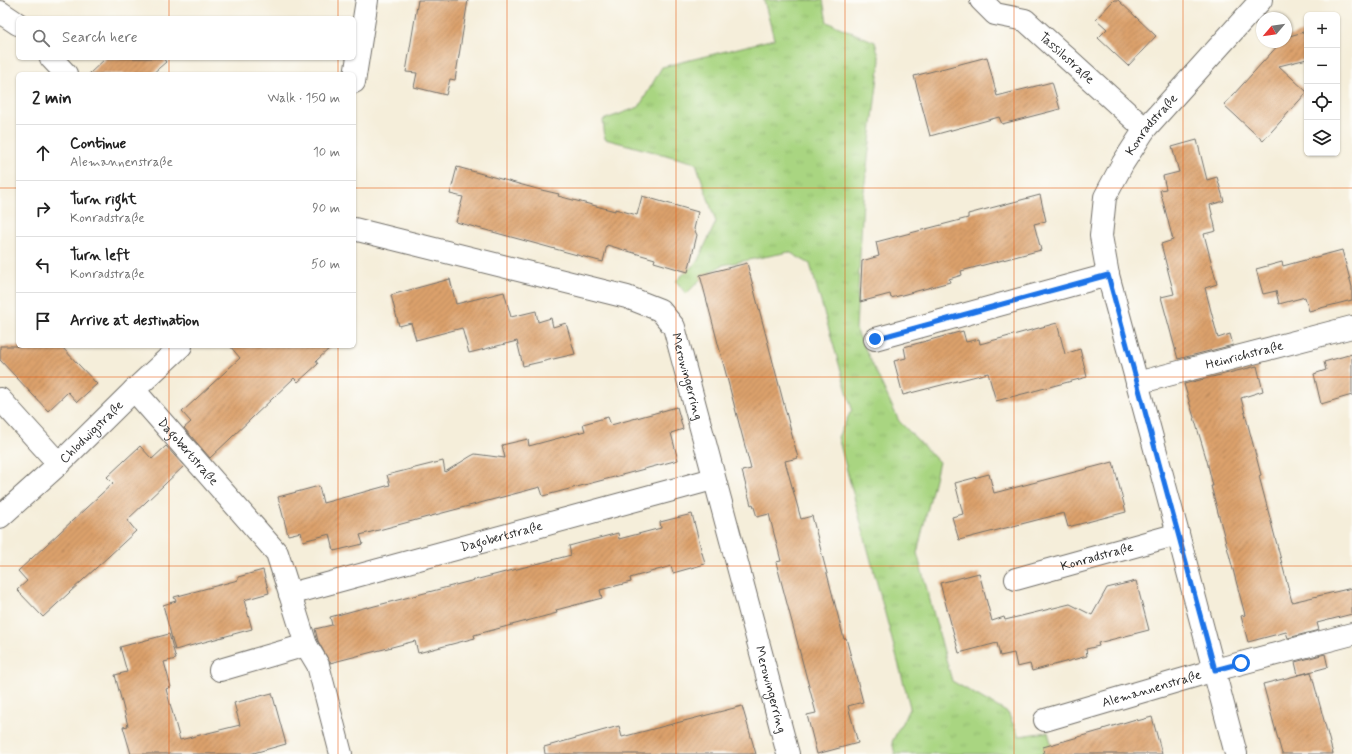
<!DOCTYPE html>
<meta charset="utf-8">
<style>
:root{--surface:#fff;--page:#f2f2f2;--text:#222;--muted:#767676;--line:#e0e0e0}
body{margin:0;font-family:Mynerve,sans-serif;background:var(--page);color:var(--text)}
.controls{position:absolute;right:12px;top:12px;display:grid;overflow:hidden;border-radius:6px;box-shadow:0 1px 3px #0004}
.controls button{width:36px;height:36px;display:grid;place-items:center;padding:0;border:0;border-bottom:1px solid var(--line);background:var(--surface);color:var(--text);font:20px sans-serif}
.compass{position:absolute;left:1256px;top:12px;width:36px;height:36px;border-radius:50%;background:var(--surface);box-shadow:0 1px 3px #0004;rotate:241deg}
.stop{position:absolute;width:12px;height:12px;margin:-9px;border:3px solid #1a73e8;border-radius:50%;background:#fff}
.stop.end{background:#1a73e8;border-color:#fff;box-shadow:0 1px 4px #0008}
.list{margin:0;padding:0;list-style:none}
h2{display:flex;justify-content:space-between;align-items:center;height:52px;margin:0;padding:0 16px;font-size:17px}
h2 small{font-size:13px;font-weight:400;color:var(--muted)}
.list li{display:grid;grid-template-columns:26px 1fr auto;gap:12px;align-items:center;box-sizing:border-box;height:56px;padding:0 16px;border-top:1px solid var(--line)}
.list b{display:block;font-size:15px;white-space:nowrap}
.list p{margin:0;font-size:13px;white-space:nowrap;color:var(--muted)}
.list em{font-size:13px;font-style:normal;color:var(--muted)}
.icon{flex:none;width:22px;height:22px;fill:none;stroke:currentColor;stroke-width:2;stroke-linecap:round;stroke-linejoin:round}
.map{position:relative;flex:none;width:1352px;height:754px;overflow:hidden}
.search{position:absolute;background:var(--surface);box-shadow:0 1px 3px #0004;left:16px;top:16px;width:340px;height:44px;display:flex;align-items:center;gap:10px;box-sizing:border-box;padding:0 14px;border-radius:6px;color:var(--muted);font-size:15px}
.panel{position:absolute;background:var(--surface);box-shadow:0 1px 3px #0004;left:16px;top:72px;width:340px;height:276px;border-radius:6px}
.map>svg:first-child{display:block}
.grass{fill:url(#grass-tufts);stroke:#6a8056}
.building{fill:url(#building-hatch)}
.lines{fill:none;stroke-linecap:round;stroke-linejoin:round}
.minor-casing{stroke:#726f68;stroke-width:24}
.minor{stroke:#fff;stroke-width:22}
.route{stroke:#1a73e8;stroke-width:5}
.grid{fill:none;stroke:#e8590c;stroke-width:1;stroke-opacity:0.55}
.labels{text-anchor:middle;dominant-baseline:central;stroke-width:3.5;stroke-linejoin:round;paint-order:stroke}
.street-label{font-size:13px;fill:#2b2b2b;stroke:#fdfcf7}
</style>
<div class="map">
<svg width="1352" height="754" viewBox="0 0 1352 754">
<defs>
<pattern id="grass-tufts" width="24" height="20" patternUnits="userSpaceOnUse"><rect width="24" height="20" fill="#a9d581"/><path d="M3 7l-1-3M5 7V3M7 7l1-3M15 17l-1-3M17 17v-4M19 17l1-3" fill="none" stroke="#92b770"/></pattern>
<pattern id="building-hatch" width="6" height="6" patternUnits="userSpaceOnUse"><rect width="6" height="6" fill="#dca16c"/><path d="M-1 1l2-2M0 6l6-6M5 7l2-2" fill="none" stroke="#b38359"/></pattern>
</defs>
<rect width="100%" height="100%" fill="#fdfcf7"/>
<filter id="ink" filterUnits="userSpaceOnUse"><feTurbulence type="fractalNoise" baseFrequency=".025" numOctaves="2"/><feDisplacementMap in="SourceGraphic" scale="8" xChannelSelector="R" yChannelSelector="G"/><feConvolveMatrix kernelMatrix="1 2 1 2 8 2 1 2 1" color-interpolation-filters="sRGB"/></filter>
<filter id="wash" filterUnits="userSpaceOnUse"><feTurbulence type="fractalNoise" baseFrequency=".012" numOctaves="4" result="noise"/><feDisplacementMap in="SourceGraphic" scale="16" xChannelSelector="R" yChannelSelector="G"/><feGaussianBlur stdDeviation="0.9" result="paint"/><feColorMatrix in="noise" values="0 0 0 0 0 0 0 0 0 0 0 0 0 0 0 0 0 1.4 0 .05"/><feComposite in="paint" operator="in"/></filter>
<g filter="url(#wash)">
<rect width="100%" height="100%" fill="#f5eeda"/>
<!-- grass -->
<path class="grass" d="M 764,0 L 823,0 L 827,22 L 875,42 L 880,60 L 863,199 L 856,329 L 899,421 L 939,462 L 917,553 L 952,681 L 1008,713 L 1019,736 L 1048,732 L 1054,754 L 895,754 L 892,742 L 910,707 L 838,437 L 852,409 L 810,264 L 789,252 L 723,265 L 706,274 L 686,294 L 676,281 L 697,262 L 716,222 L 696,163 L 605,139 L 603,120 L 639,107 L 662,67 L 774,39 Z"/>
<g id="blocks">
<!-- building -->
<g class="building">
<path d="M 418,0 L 468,0 L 455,80 L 450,79 L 446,95 L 414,87 L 417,73 L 406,72 Z"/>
<path d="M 1114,0 L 1118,0 L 1156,36 L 1128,66 L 1098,38 L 1107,29 L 1096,19 Z"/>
<path d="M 1307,31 L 1307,59 L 1279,66 L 1307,92 L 1263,141 L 1224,105 L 1281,42 L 1286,42 L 1286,37 Z"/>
<path d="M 987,57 L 997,96 L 1052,82 L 1060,109 L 1002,124 L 999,117 L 930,136 L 914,76 Z"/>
<path d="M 106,58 L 163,58 L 166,62 L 152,74 L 89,74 Z"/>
<path d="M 1197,140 L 1207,180 L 1217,177 L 1224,201 L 1210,205 L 1216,231 L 1204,234 L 1217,284 L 1205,288 L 1218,338 L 1230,334 L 1233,345 L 1178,359 L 1161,297 L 1174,294 L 1161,244 L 1173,240 L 1160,190 L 1166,189 L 1163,176 L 1179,172 L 1172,147 Z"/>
<path d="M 457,167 L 537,189 L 559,194 L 558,196 L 615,211 L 615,209 L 637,215 L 642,196 L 698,212 L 694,229 L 697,235 L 688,272 L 654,262 L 655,259 L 607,245 L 603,262 L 456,222 L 463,197 L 450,194 Z"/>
<path d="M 1040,195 L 1046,221 L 1034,224 L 1041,250 L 961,271 L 962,275 L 949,279 L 950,282 L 891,298 L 890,294 L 860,302 L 862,261 L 879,256 L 876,242 L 968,218 L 968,214 Z"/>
<path d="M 1342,250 L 1352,287 L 1352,300 L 1309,311 L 1305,297 L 1279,304 L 1276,291 L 1263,294 L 1256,269 L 1282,262 L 1283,266 Z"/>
<path d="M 747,263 L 798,458 L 785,461 L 801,519 L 812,516 L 844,639 L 846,638 L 863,702 L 848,706 L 858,743 L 817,754 L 807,715 L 816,713 L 776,562 L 781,561 L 769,514 L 757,517 L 753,504 L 751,505 L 742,471 L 751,469 L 700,275 Z"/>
<path d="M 450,279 L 456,304 L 504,292 L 511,317 L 536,311 L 538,322 L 551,318 L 553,327 L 566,323 L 575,354 L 523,366 L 517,341 L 469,353 L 462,328 L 416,340 L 411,323 L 399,326 L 391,295 Z"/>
<path d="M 1057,323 L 1065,354 L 1080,349 L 1087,377 L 996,401 L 988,373 L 903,395 L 894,361 L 906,358 L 904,347 L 963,331 L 966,342 L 979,339 L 980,344 Z"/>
<path d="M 0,346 L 61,346 L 97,384 L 77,402 L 68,392 L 48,411 L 0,360 Z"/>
<path d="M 230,346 L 332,346 L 316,361 L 318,364 L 298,382 L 294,378 L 210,458 L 184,428 L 191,422 L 182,412 L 240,358 Z"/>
<path d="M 1352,354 L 1352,395 L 1321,404 L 1314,374 L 1326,370 L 1324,362 Z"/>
<path d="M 1257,366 L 1263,391 L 1241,398 L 1261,475 L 1259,476 L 1292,602 L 1352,588 L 1352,614 L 1317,623 L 1319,630 L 1288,638 L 1286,632 L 1248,642 L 1241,616 L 1245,615 L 1211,486 L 1213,486 L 1207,461 L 1184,384 Z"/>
<path d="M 677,407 L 683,429 L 671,433 L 678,460 L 543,496 L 540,487 L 360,535 L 363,544 L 334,551 L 330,534 L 303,541 L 301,532 L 288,535 L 278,497 L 319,486 L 323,503 L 390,485 L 387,475 L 443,461 L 445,472 L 471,456 L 475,454 L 505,458 L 502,445 L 528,439 L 529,446 L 585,431 L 583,424 L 608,417 L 611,425 Z"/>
<path d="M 140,446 L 152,459 L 166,446 L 184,466 L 127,520 L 136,531 L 43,617 L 17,590 L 27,581 L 18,571 L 113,483 L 107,477 Z"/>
<path d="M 1113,462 L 1126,512 L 1068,527 L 1064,513 L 959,540 L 952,517 L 963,514 L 955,483 L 989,474 L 994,493 Z"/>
<path d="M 692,514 L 705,564 L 673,573 L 671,566 L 630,578 L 631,582 L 600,590 L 602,598 L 556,610 L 557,613 L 474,635 L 475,638 L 418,653 L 415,641 L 330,663 L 318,641 L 315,629 L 332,625 L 330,617 L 367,607 L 367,608 L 571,555 L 569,546 L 618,533 L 619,539 L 661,528 L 660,522 Z"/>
<path d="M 263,570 L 269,593 L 244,600 L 252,629 L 175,650 L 163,605 L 176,601 L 174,597 L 238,580 L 238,577 Z"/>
<path d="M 979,573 L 992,621 L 1004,617 L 1005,620 L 1070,604 L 1092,615 L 1107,588 L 1136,581 L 1149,630 L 1098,643 L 1099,646 L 1086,649 L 1087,656 L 1032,671 L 1030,664 L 1017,667 L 1014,653 L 1000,656 L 997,643 L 959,653 L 940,583 Z"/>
<path d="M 169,634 L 176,659 L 164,662 L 171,687 L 166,689 L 180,740 L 240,725 L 234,703 L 272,693 L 286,744 L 250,754 L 131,754 L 123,727 L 128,726 L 115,675 L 127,672 L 120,647 Z"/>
<path d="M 1325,654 L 1328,667 L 1298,675 L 1295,662 Z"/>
<path d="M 1311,672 L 1333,754 L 1282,754 L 1263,684 Z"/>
<path d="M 742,706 L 756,754 L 545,754 L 544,747 L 619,726 L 622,737 Z"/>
<path d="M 1152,717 L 1162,754 L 1044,754 L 1043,747 L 1103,730 L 1103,729 L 1136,719 L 1137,721 Z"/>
</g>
</g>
</g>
<g filter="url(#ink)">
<use href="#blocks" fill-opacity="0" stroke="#726f68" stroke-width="1"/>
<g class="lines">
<defs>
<g id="minor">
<path id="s1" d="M 981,0 L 995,14 L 1025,20 L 1145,129"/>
<path d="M 0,12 L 18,24"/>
<path d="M 51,58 L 66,74"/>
<path d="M 354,82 L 367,0"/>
<path id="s2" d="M 354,229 L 627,297 L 660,310 L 674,327 L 788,754"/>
<path d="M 875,339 L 1108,275"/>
<path id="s3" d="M 1137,383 L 1352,327"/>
<path id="s4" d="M 134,390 L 277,553 L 290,594 L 713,479"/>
<path d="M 0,399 L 59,464"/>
<path id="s5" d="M 0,517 L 59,464 L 134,390 L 181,346"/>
<path id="s6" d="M 1016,579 L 1178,534"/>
<path d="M 306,645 L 318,665 L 341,754"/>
<path d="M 220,670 L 306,645 L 290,594"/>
<path id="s7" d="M 1045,720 L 1215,670 L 1352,634"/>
<path id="s8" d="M 1236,754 L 1178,534 L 1108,275 L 1101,236 L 1105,197 L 1123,163 L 1145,129 L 1261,0"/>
</g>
</defs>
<!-- minor casing -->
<use href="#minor" class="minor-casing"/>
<!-- minor -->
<use href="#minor" class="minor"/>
</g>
</g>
<g class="lines" filter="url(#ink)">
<!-- route -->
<path class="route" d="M 875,339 L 1108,275 L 1215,670 L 1241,663"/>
</g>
<!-- grid -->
<path class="grid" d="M 169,0 L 169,18M 338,0 L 338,18M 507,0 L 507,754M 676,0 L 676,754M 845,0 L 845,754M 1014,0 L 1014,754M 1183,0 L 1183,754M 169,58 L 169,74M 338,58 L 338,74M 0,188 L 18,188M 354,188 L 1352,188M 169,346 L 169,754M 338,346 L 338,754M 0,377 L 1352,377M 0,566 L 1352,566"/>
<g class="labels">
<!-- street labels -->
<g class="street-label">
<text stroke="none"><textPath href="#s1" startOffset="107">Tassilostraße</textPath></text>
<text stroke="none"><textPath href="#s8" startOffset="661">Konradstraße</textPath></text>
<text stroke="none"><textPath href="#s3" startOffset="111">Heinrichstraße</textPath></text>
<text stroke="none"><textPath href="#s2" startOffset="390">Merowingerring</textPath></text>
<text stroke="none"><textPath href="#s5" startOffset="125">Chlodwigstraße</textPath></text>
<text stroke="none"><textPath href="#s4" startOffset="82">Dagobertstraße</textPath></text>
<text stroke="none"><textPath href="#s4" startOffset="479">Dagobertstraße</textPath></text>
<text stroke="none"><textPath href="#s6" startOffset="84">Konradstraße</textPath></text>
<text stroke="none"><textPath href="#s7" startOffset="111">Alemannenstraße</textPath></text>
<text stroke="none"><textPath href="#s2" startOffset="714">Merowingerring</textPath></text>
</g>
</g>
</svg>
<div class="controls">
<button>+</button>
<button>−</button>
<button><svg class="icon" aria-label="locate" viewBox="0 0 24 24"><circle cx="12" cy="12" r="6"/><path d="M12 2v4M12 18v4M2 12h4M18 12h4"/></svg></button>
<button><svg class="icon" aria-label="layers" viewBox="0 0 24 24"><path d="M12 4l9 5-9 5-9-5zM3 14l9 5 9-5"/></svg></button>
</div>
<svg class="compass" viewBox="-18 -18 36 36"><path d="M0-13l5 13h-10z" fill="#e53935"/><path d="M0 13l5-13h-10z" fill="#767676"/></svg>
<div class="stop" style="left:1241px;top:663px"></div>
<div class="stop end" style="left:875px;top:339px"></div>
<div class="search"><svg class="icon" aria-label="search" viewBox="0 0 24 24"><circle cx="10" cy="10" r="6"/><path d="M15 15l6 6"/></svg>Search here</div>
<section class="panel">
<h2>2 min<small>Walk · 150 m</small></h2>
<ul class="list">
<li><svg class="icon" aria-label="ahead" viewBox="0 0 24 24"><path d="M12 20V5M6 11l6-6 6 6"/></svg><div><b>Continue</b><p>Alemannenstraße</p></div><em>10 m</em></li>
<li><svg class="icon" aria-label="right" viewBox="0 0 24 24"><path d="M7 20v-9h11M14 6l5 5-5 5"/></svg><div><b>Turn right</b><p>Konradstraße</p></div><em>90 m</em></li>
<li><svg class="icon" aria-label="left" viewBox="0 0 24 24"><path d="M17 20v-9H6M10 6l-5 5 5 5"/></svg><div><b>Turn left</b><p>Konradstraße</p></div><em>50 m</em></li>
<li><svg class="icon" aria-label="arrive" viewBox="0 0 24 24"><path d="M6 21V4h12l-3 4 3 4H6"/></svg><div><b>Arrive at destination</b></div></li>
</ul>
</section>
</div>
